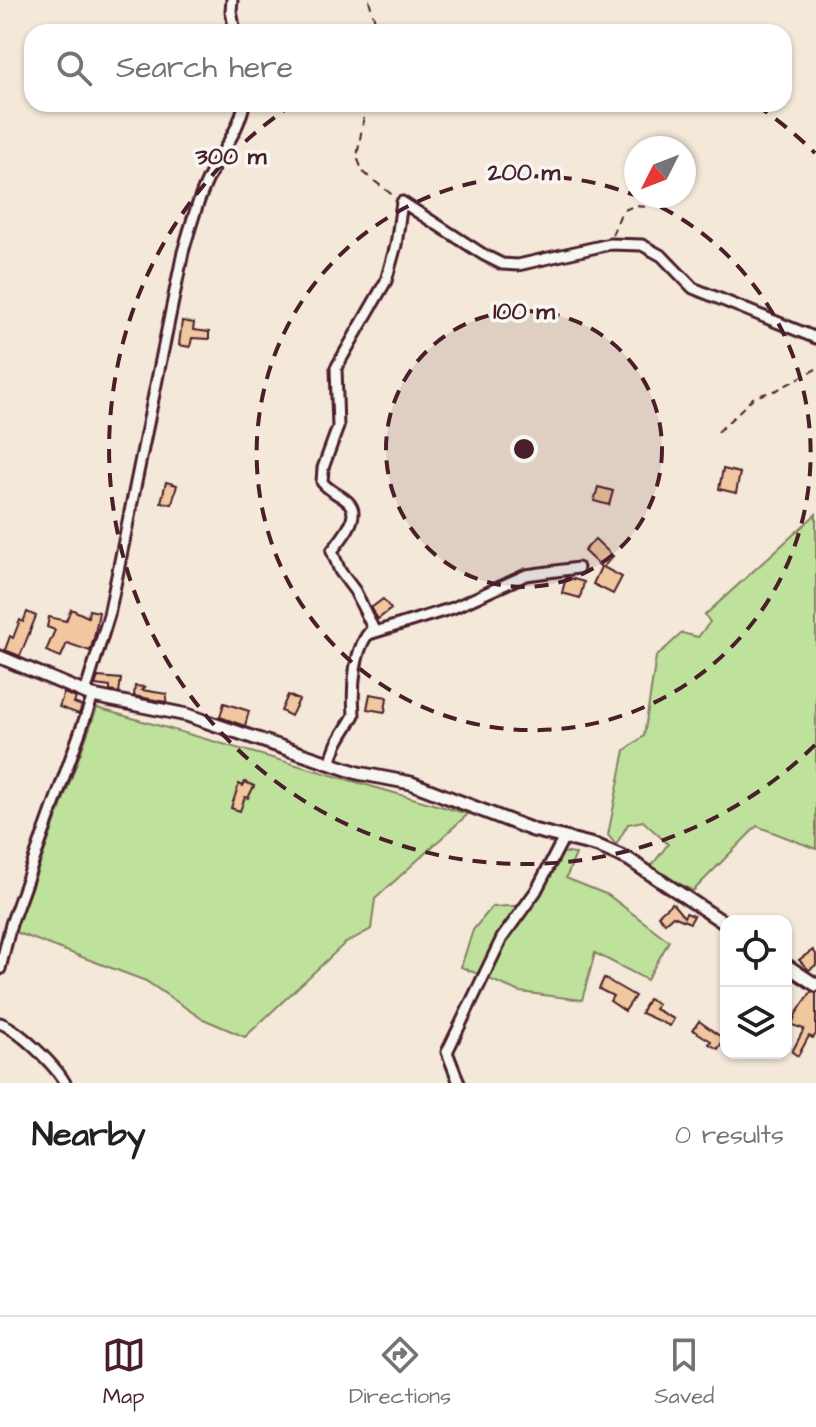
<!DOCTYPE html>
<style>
:root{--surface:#fff;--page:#f6f6f6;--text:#202124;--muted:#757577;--line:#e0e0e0;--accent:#4a1f2b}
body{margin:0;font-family:"Architects Daughter",sans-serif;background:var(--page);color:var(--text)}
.controls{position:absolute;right:24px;bottom:24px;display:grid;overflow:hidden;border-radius:16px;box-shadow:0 2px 6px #0004}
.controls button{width:72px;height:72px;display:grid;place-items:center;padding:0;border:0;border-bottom:2px solid var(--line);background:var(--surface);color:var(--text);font:40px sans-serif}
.compass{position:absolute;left:624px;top:136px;width:72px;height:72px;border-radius:50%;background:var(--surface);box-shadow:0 2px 6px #0004;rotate:228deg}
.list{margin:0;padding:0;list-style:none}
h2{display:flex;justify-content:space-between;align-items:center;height:104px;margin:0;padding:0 32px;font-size:34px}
h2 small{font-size:26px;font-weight:400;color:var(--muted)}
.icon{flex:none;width:44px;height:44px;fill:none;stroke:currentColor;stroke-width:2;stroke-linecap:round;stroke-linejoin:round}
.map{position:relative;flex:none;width:816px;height:1083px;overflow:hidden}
.search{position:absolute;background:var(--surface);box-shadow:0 2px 6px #0004;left:24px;right:24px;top:24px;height:88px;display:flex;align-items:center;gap:20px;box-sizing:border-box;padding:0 28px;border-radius:24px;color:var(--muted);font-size:30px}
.sheet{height:232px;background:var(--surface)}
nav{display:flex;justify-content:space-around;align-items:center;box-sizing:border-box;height:112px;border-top:2px solid var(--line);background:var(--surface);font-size:22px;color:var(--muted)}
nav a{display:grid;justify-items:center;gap:4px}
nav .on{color:var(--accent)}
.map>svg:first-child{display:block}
.green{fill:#bee29c;stroke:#848064;stroke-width:2}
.building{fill:#f0c79f;stroke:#4a1f2b;stroke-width:2}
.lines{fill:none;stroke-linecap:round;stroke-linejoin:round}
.minor-casing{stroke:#4a1f2b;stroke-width:15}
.tertiary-casing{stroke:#4a1f2b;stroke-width:17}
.path{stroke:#4a1f2b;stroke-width:2;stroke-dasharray:8 6;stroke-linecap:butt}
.minor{stroke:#f6f6f2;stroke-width:9}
.tertiary{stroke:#f6f6f2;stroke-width:11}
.ring{fill:none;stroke:#4a1f2b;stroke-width:4;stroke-dasharray:14 10}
.centre{fill:#4a1f2b;stroke:#f6f6f2;stroke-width:4}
.ring-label{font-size:24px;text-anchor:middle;font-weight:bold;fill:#4a1f2b;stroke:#f6f6f2;stroke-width:7;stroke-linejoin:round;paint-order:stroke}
</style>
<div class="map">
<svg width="816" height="1083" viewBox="0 0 816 1083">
<rect width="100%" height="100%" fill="#f4e8d9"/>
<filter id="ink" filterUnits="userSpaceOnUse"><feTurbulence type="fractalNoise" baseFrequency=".0125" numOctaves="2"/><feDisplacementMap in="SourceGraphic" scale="16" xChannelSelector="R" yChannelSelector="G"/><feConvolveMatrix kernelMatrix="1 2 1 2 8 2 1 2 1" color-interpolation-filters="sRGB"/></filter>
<g filter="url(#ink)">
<!-- green -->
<g class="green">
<path d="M 816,514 L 816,849 L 757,826 L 693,891 L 650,868 L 668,844 L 643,821 L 628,824 L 616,845 L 608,835 L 625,750 L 644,736 L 656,657 L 682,633 L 698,637 L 710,622 L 705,615 Z"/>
<path d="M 97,708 L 468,814 L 375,899 L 371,929 L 344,944 L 245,1037 L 201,1018 L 146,981 L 15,932 Z"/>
<path d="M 561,852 L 576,854 L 566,878 L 608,895 L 669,941 L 647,980 L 595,953 L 582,1000 L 520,992 L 461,967 L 473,930 L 492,907 L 531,905 Z"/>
</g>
<!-- building -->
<g class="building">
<path d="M 182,321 L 194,323 L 193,330 L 209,332 L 209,339 L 192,338 L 190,347 L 179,345 Z"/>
<path d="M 723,469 L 740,473 L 736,493 L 719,489 Z"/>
<path d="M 166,482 L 177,485 L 172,504 L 161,502 Z"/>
<path d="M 598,487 L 613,491 L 609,505 L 594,501 Z"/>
<path d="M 595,539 L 613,556 L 603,567 L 622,577 L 613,594 L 593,584 L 601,567 L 584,551 Z"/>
<path d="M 566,577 L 584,582 L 580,598 L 562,593 Z"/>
<path d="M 383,599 L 391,609 L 378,619 L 371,608 Z"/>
<path d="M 71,609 L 88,617 L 89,610 L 99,612 L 94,638 L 90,651 L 67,643 L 61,657 L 46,651 L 55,630 L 47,627 L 49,617 L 66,621 Z"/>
<path d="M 27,612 L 36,616 L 20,656 L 5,650 L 10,636 L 13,638 L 20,620 L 23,622 Z"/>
<path d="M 98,677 L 121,679 L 119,693 L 110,691 L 110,687 L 95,685 Z"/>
<path d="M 135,686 L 145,687 L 142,690 L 167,694 L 166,702 L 134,696 Z"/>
<path d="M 64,693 L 76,698 L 74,703 L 82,706 L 79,714 L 59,707 Z"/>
<path d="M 370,694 L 387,697 L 385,712 L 367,709 Z"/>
<path d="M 288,695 L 299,700 L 291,716 L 281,711 Z"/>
<path d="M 224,703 L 249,711 L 245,726 L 220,717 Z"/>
<path d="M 245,782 L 254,786 L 248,798 L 245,797 L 240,811 L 231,808 L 239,784 L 243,786 Z"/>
<path d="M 672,903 L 684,917 L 686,913 L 694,916 L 690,923 L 673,916 L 665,923 L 658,915 Z"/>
<path d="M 813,950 L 816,954 L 816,965 L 809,970 L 799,960 Z"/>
<path d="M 604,978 L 635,996 L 625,1011 L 610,1001 L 613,996 L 599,989 Z"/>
<path d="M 811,992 L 816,993 L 816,1034 L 813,1038 L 809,1036 L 798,1056 L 792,1052 L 804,1029 L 792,1025 L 796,1014 Z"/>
<path d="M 648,999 L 658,1004 L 655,1009 L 674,1019 L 670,1026 L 641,1013 Z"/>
<path d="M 699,1021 L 724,1039 L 718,1049 L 709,1044 L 711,1041 L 693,1030 Z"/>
</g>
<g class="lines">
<defs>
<g id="minor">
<path d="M 232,0 L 231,11 L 235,32"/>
<path d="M 369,634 L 453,608 L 526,575 L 578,568"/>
<path d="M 85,693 L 109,615 L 183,252 C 191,225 198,198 211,173 C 223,149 239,130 244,104"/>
<path d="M 331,763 C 334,743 345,732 354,715 C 352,689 353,647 373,628 L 355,591 L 340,571 L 332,551 C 340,540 362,517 349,503 C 342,495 331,493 322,482 L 323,468 L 338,427 L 336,368 L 386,281 L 396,245 L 402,202 L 484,255 L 502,264 L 518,265 L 610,244 L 642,245 L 662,256 L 693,288 L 816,338"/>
<path d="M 0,969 L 11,924 L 93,696"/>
<path d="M 0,1023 C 19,1030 55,1065 65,1083"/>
<path d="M 459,1083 L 447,1052 L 502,938 L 536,891 L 563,839"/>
</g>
<g id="tertiary">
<path d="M 0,657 L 93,696 L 187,715 L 358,773 L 411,783 L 533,830 L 598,846 L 628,859 L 726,924"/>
<path d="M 786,965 L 816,985"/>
</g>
</defs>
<!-- minor casing -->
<use href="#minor" class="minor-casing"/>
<!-- tertiary casing -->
<use href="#tertiary" class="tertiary-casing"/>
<!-- path -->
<g class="path">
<path d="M 369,0 L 378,32"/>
<path d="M 366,104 L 357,157 L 363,172 L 395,197"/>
<path d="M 612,235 L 622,211 L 634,206 L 649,207 L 659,196"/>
<path d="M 718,432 L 754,397 L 777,390 L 816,369"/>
</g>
<!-- minor -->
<use href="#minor" class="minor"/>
<!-- tertiary -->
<use href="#tertiary" class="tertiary"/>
</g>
</g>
<!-- distance rings -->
<circle cx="524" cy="449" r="138" fill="#4a1f2b" fill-opacity=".12"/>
<g class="ring">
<circle cx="524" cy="449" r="138"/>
<path d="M639 197A277 277 0 1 1 634 195"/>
<path d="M815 745A415 415 0 1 1 292 105M756 105A415 415 0 0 1 815 153"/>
</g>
<circle cx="524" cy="449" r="12" class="centre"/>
<g class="ring-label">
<text x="231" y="164">300 m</text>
<text x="524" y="180">200 m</text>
<text x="524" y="319">100 m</text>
</g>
</svg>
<div class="controls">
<button><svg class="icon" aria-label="locate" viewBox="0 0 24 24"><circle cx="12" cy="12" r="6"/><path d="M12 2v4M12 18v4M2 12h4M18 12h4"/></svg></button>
<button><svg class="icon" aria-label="layers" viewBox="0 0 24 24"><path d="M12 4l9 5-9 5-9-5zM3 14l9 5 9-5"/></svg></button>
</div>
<svg class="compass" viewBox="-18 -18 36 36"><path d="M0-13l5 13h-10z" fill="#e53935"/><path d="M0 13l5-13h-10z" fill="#757577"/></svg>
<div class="search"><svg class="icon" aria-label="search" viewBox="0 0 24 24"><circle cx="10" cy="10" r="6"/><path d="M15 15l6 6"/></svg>Search here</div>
</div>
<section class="sheet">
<h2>Nearby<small>0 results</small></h2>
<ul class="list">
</ul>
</section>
<nav>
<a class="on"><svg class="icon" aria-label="map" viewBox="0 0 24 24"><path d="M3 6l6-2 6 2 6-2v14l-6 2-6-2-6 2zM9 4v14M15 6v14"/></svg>Map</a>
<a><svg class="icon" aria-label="directions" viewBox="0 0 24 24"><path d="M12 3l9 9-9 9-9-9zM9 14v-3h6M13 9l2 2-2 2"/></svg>Directions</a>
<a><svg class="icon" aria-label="saved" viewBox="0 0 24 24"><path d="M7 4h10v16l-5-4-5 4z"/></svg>Saved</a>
</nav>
